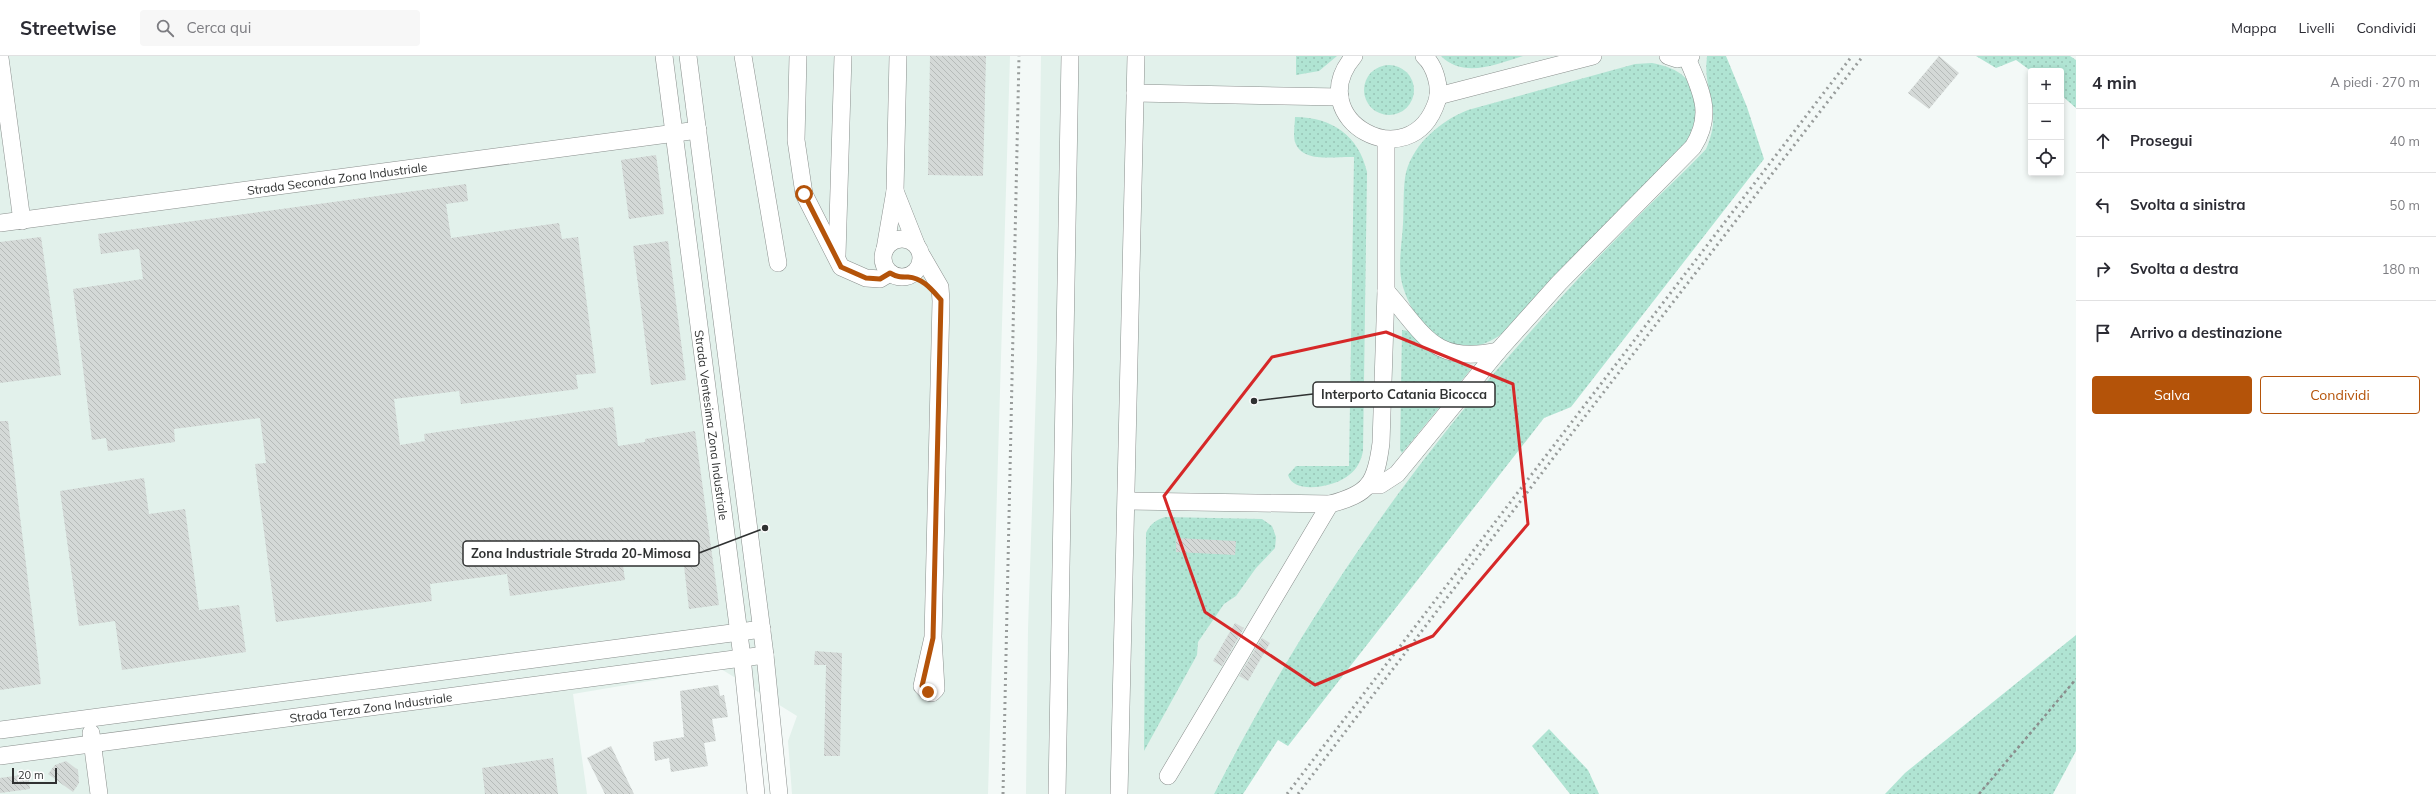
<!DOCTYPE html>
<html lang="it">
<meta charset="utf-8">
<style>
:root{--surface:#fff;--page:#f7f7f7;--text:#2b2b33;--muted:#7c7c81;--line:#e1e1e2;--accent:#b45309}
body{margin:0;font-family:Mulish,sans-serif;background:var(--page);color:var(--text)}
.controls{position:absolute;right:12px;top:12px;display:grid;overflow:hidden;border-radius:4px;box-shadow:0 2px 6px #0003}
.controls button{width:36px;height:36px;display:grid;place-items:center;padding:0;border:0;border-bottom:1px solid var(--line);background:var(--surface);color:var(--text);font:20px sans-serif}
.scale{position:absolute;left:12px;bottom:10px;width:45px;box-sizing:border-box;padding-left:4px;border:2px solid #2f3131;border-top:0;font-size:11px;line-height:14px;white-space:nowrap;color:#2f3131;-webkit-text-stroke:3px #fff;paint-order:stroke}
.stop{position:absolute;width:12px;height:12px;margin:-9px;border:3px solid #b45309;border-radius:50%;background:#fff}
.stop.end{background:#b45309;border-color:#fff;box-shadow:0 1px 4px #0008}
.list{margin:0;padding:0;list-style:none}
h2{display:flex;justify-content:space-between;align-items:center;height:52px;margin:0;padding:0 16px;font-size:17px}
h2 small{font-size:13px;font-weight:400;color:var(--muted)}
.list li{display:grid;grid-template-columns:26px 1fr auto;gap:12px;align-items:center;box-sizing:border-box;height:64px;padding:0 16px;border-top:1px solid var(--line)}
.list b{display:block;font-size:15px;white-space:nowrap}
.list em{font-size:13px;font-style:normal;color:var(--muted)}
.actions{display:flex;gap:8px;padding:12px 16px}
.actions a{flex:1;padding:9px 0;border:1px solid var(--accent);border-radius:4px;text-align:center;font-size:14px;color:var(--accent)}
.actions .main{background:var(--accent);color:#fff}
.icon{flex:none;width:22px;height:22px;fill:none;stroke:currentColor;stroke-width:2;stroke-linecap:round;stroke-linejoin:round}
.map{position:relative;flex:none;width:2076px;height:738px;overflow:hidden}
header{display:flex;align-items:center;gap:24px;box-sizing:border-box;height:56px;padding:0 20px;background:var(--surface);border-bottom:1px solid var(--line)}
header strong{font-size:19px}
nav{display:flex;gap:22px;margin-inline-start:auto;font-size:14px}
.search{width:280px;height:36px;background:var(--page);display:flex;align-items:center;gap:10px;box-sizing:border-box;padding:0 14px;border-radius:4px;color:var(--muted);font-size:15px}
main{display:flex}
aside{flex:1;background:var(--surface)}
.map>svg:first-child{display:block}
.built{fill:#e2f1eb}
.grass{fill:url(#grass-dots)}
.building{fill:url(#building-back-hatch)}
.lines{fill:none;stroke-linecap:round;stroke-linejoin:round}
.minor-casing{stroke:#8a8f8d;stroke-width:18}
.path{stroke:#8a8e8d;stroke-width:2.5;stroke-dasharray:3 3;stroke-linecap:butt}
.minor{stroke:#fff;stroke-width:17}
.rail{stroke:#989c9b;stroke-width:3;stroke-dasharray:2 4;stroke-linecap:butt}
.route{stroke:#b45309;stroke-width:5}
.marked{fill:none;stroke:#d62828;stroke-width:3;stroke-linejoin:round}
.labels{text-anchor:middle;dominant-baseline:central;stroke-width:3;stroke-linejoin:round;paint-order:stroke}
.street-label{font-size:12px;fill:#2f3131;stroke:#fff}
.leader{fill:none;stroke:#2f3131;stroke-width:1.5}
.callout-dot{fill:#2f3131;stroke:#fff;stroke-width:1.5}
.callout{fill:#fff;stroke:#2f3131;stroke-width:1.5}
.callout-label{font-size:13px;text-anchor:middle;font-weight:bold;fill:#2f3131}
</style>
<header>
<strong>Streetwise</strong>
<div class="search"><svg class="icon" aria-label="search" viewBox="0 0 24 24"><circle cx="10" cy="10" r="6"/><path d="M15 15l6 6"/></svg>Cerca qui</div>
<nav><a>Mappa</a><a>Livelli</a><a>Condividi</a></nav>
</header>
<main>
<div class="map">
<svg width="2076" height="738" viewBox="0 0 2076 738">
<defs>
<pattern id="grass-dots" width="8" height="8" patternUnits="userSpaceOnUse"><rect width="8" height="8" fill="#b0e4d3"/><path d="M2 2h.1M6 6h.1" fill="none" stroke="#98c4b6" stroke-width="1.8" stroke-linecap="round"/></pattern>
<pattern id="building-back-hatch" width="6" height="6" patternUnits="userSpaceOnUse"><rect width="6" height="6" fill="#d4d9d7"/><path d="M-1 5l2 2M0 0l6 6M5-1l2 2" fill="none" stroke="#b6bbb9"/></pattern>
</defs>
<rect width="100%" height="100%" fill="#f3f9f7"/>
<!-- built -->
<g class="built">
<path d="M 0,0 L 1010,0 L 988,738 L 792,738 L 788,685 L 797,660 L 721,613 L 573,638 L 587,738 L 0,738 Z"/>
<path d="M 1041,0 L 1707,0 L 1706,6 L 1714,58 L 1711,81 L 1706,93 L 1552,253 L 1495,316 L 1405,429 L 1358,494 L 1311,566 L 1234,699 L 1214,738 L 1026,738 L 1028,573 L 1037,303 Z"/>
</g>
<!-- grass -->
<g class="grass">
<path d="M 1296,0 L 1337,0 L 1319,15 L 1296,19 Z"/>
<path d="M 1441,0 L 1523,0 C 1496,8 1464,23 1441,0 Z"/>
<path d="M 1707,0 L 1726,0 L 1747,51 L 1764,103 L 1571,351 L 1544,362 L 1288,690 L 1278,684 L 1243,738 L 1214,738 C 1291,587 1384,445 1495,316 C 1537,268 1580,219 1625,174 C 1651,146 1680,121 1706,93 C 1724,53 1702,36 1707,0 Z"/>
<path d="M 1976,0 L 2070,0 L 2076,4 L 2076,52 L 2061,39 L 2061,15 L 2031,15 L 2016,4 L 1996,12 Z"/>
<path d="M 1652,7 C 1662,9 1673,12 1681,18 C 1702,35 1699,63 1688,84 L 1503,277 C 1460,310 1417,277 1403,231 C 1397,211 1402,188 1403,168 C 1404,153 1403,137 1405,122 C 1410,90 1440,65 1468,54 L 1635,8 Z"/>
<circle cx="1389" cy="34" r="25"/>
<path d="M 1295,61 C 1332,61 1359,80 1367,116 L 1363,395 C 1361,405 1357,413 1349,419 C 1337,430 1294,440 1288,419 L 1296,410 L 1349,410 L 1354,101 C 1337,100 1302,108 1295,86 C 1293,79 1295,68 1295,61 Z"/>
<path d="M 1402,274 L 1408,275 C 1427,296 1439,303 1468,309 L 1471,313 L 1402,397 L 1400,394 Z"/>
<path d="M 1165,461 L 1262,463 L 1272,470 L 1276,481 L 1275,492 L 1256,512 L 1236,540 L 1224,548 L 1198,586 L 1197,599 L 1144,695 L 1146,477 C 1150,468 1156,464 1165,461 Z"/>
<path d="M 2076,579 L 2076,695 L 2053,738 L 1885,738 L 1905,717 Z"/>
<path d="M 1549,673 L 1588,714 L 1599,738 L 1570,738 L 1532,690 Z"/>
</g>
<!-- building -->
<g class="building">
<path d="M 930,0 L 986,0 L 983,120 L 928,119 Z"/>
<path d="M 1939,0 L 1959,17 L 1929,53 L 1908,37 Z"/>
<path d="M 656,99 L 664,158 L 629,163 L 621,104 Z"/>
<path d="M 466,128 L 468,145 L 446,148 L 451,182 L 559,167 L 562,183 L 578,181 L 596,317 L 576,319 L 578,333 L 461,348 L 459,335 L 394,343 L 400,389 L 425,385 L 424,378 L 613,351 L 618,390 L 645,386 L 645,383 L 695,375 L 719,549 L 689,553 L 682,493 L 622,502 L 625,524 L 510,540 L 507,518 L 430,528 L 432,545 L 276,566 L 255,408 L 266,407 L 260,362 L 174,373 L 175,386 L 108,395 L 106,382 L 92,384 L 73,233 L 143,223 L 139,193 L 101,198 L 98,178 Z"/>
<path d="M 41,181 L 61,319 L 0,327 L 0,186 Z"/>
<path d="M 668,185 L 686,324 L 651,329 L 633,190 Z"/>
<path d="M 0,365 L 8,365 L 41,628 L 0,634 Z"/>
<path d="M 144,422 L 149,458 L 185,453 L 199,554 L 239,549 L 246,596 L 122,614 L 115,565 L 79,570 L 60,435 Z"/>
<path d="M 1176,482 L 1236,485 L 1235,499 L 1176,496 Z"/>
<path d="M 1235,567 L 1244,572 L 1222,610 L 1213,605 Z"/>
<path d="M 1262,582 L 1270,587 L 1248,625 L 1239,620 Z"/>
<path d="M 815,595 L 842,597 L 840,700 L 824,700 L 826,609 L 814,609 Z"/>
<path d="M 718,629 L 720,640 L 724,639 L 728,661 L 712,663 L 716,685 L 704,687 L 708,710 L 671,716 L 669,702 L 655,705 L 653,686 L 684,681 L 680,635 Z"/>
<path d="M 611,690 L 634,738 L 605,738 L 587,702 Z"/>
<path d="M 553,702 L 558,738 L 485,738 L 482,712 Z"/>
<path d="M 66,705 L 78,714 L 79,727 L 73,736 L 48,718 L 55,709 Z"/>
<path d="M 28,718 L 30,733 L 0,737 L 0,722 Z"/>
</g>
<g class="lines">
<defs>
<g id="minor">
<path id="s1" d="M 664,0 L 742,601 L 756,738"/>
<path d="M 688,0 L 765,599 L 779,738"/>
<path d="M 743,0 L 778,207"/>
<path d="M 798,0 L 796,84 L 804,138 L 841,211 L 866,222 L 880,223 L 890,217"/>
<path d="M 1354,0 C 1300,63 1411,125 1437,45 C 1441,31 1435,10 1424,0"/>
<path d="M 1668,0 L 1677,3 L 1691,0"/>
<path d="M 0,2 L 22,165"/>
<path d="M 1135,37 L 1340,41"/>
<path d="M 1438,40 L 1593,0"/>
<path d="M 895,135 L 916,188"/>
<path id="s2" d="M 0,167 L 698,74"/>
<circle cx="902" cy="202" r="19"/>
<path d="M 885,193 L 895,135 L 898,0"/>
<path d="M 837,199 L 843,0"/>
<path d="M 922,200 L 940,231 L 941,245 L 933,581 L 936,633 L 932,637 L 928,636 L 922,630 L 933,581"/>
<path d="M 1386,235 C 1424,277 1432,309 1498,295"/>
<path d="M 1368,429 L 1380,429 L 1397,418 L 1498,295 L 1559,227 L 1693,91 C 1714,58 1701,35 1687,2"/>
<path d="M 1127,445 L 1330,448 C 1370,438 1376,426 1381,387 L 1386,235 L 1386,84"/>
<path d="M 0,674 L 762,573"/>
<path d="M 91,677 L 99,738"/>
<path id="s3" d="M 0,700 L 765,599"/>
<path d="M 1168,720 L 1330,448"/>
<path d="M 1057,738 L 1070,0"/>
<path d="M 1119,738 L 1136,0"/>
</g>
</defs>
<!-- minor casing -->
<use href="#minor" class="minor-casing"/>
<!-- path -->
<path class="path" d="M 1979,738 L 2076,623"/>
<!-- minor -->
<use href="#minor" class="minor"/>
<!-- rail -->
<g class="rail">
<path d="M 1003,738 L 1019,0"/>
<path d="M 1287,738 L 1852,0"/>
<path d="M 1298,738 L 1573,376 L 1863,0"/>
</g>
</g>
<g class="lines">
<!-- route -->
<path class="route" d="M 804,138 L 841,211 L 866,222 L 880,223 L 890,217 C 897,221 900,221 908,221 C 923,222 932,234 941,244 L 933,582 L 922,630 L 928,636"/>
</g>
<!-- marked area -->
<path class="marked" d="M 1386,276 L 1513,328 L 1528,468 L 1433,580 L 1315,629 L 1205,556 L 1164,440 L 1272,301 Z"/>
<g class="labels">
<!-- street labels -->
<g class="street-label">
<text stroke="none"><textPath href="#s2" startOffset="340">Strada Seconda Zona Industriale</textPath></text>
<text stroke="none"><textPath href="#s1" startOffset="372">Strada Ventesima Zona Industriale</textPath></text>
<text stroke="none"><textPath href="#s3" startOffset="374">Strada Terza Zona Industriale</textPath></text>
</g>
</g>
<!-- callouts -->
<path class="leader" d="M1254 345L1313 338M765 472L699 497"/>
<g class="callout-dot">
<circle cx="1254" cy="345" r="4"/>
<circle cx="765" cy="472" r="4"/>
</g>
<g class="callout">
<rect x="1313" y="326" width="182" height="25" rx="4"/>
<rect x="463" y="485" width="236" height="25" rx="4"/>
</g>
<g class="callout-label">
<text x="1404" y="343">Interporto Catania Bicocca</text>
<text x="581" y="502">Zona Industriale Strada 20-Mimosa</text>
</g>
</svg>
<div class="controls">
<button>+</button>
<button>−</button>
<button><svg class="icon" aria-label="locate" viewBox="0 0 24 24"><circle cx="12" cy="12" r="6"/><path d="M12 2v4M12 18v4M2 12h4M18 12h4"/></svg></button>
</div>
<div class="scale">20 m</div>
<div class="stop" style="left:804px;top:138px"></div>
<div class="stop end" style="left:928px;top:636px"></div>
</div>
<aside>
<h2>4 min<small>A piedi · 270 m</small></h2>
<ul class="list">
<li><svg class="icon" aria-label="ahead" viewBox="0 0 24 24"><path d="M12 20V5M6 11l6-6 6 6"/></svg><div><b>Prosegui</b></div><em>40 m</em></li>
<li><svg class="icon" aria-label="left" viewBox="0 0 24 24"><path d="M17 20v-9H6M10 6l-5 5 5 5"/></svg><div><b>Svolta a sinistra</b></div><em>50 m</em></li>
<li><svg class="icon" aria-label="right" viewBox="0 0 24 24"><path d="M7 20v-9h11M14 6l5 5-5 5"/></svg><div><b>Svolta a destra</b></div><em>180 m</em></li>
<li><svg class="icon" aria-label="arrive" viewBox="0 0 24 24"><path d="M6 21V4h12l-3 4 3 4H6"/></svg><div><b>Arrivo a destinazione</b></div></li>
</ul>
<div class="actions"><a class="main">Salva</a><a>Condividi</a></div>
</aside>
</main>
